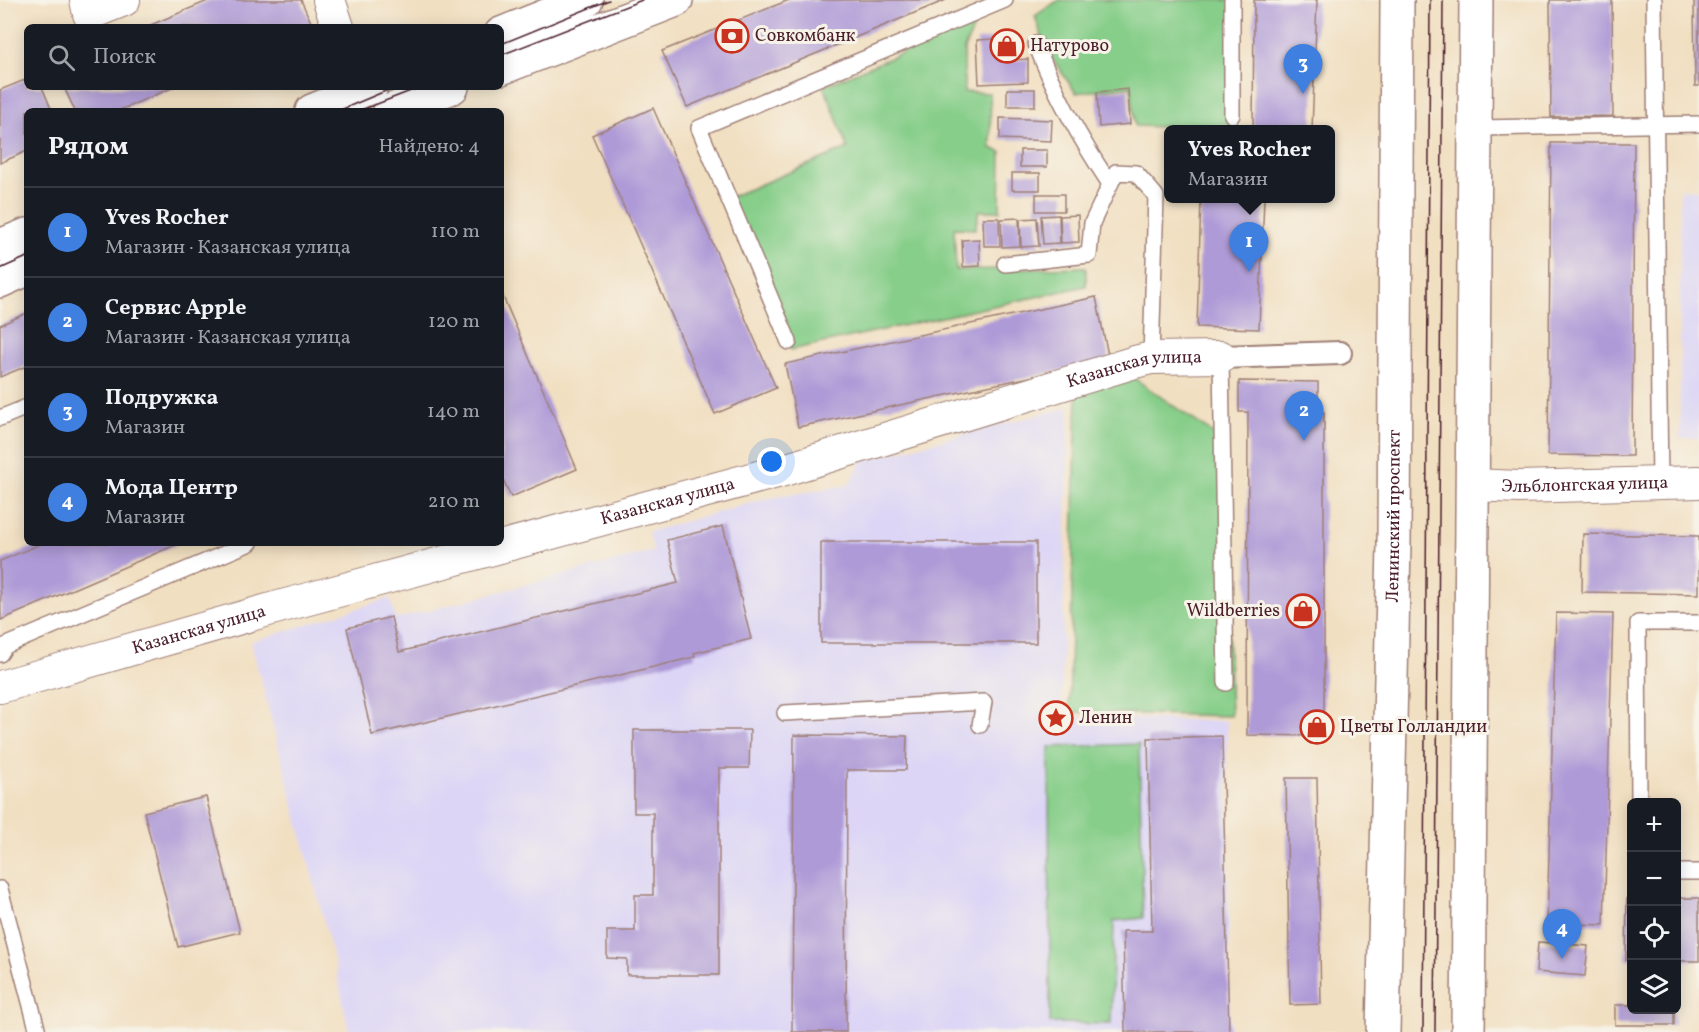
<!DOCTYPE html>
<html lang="ru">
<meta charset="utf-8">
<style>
:root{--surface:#171b24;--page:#20242c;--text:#f1f3f6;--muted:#9ea1a6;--line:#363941;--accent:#c8321e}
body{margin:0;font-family:Vollkorn,serif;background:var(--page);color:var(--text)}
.controls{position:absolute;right:18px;bottom:18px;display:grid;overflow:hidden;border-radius:9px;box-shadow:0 3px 15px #0003}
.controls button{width:54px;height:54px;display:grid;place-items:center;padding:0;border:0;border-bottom:2px solid var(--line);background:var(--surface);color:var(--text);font:30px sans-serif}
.you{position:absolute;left:772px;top:462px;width:21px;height:21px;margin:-15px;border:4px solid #fff;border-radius:50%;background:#1a73e8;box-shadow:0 0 0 9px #1a73e833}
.badge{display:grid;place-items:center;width:39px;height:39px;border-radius:50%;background:var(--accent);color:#fff;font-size:20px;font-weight:700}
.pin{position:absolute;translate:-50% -50px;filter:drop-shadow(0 2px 3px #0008)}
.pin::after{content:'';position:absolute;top:32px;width:21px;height:18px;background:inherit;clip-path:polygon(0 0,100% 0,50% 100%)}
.popup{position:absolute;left:1164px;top:125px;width:171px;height:78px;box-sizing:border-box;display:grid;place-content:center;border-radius:9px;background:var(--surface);filter:drop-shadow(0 2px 4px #0005);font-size:20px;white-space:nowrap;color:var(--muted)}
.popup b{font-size:22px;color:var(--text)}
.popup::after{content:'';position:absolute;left:50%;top:100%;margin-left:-12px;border:12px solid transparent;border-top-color:var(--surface)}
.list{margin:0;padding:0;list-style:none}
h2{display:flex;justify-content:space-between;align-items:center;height:78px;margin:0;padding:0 24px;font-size:26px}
h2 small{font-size:20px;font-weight:400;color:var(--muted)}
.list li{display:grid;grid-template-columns:39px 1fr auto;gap:18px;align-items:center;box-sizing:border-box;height:90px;padding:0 24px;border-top:2px solid var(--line)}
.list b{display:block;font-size:22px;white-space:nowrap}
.list p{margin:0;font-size:20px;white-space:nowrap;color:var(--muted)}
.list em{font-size:20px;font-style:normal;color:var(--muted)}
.icon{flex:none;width:33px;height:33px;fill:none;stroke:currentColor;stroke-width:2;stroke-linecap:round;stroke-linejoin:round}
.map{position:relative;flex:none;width:1699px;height:1032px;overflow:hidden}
.search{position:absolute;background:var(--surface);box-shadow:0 3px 15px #0003;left:24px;top:24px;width:480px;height:66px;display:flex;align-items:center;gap:15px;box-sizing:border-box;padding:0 21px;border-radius:9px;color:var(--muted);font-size:22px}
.panel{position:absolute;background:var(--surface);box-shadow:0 3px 15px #0003;left:24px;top:108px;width:480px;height:438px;border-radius:9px}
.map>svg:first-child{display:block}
.built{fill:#dcd5f6}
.green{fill:#86ce89;stroke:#68765a;stroke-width:1.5}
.building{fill:#ae9ad7}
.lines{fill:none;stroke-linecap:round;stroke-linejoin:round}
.service-casing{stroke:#9e7f76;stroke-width:18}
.pedestrian-casing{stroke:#9e7f76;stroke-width:26}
.minor-casing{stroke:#9e7f76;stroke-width:34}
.secondary-casing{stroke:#9e7f76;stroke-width:36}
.primary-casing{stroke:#9e7f76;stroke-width:36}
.service{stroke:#fff;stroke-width:15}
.pedestrian{stroke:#fff;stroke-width:22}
.minor{stroke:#fff;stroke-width:32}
.secondary{stroke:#fff;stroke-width:33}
.primary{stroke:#fff;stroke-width:33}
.tram{stroke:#4a1f2b;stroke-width:1.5}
.labels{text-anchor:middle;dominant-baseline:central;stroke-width:6;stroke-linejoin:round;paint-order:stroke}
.poi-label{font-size:18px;fill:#4a1f2b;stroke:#f7f3e8;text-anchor:start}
.street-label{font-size:18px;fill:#4a1f2b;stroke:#f7f3e8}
</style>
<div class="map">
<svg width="1699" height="1032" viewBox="0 0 1699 1032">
<rect width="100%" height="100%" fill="#f7f3e8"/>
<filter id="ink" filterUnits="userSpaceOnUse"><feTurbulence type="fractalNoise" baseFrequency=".0167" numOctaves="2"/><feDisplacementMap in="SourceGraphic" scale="12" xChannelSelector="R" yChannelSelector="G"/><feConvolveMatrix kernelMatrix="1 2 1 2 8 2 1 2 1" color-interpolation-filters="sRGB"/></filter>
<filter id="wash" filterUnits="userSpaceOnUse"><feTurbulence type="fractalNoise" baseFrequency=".008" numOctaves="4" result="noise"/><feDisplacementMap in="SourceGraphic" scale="24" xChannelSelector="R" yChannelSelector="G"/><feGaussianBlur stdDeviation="1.35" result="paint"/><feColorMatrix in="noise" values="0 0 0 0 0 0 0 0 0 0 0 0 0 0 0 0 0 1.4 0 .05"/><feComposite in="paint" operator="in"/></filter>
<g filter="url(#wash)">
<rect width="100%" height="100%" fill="#f1dfc1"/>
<!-- built -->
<g class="built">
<path d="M 1680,189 L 1699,190 L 1699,438 L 1680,438 Z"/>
<path d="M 1069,407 L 1061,717 L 1227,721 L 1230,1032 L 349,1032 L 335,963 L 251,642 L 390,598 L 396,619 L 654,551 L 648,532 L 765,499 L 849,485 L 862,461 Z"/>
</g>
<!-- green -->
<g class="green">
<path d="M 1059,0 L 1232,0 L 1232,129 L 1135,126 L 1131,86 L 1076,93 L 1047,51 L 1035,16 Z"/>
<path d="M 977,21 L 964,49 L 964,92 L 990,93 L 991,148 L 1001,152 L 1000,211 L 979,211 L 975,229 L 954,228 L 956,270 L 1086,267 L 1086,286 L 791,350 L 728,198 L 848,148 L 824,86 Z"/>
<path d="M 1131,376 L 1222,440 L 1231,716 L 1069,712 L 1077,392 Z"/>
<path d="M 1139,744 L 1143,918 L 1114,921 L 1111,1024 L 1050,1023 L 1049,747 Z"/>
</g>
<g id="blocks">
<!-- building -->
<g class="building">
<path d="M 210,0 L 301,0 L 313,27 L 146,27 Z"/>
<path d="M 789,0 L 946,0 L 687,107 L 662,51 Z"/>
<path d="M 1254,0 L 1317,0 L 1312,130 L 1253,130 Z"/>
<path d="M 1550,0 L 1612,0 L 1613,116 L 1551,117 Z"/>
<path d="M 1694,0 L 1699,0 L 1699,86 L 1695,86 Z"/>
<path d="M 1012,38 L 1012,60 L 1028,59 L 1028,82 L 979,84 L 977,40 Z"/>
<path d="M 27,79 L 27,87 L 42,87 L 52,111 L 27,111 L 27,151 L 0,163 L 0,90 Z"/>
<path d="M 64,87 L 174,87 L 118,111 L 75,111 Z"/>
<rect x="1007" y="89" width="28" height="17"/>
<path d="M 1128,89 L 1130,124 L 1099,127 L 1097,92 Z"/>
<path d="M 653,108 L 776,388 L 715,414 L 592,135 Z"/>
<path d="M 1000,118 L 1052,120 L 1051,141 L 1000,139 Z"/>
<path d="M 1551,143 L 1634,143 L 1632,456 L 1548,455 Z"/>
<rect x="1020" y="150" width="27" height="17"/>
<rect x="1012" y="173" width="28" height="17"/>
<rect x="1036" y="194" width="28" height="17"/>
<path d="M 1201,198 L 1264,198 L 1259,329 L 1197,327 Z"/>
<path d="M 1059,215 L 1060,243 L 1043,244 L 1041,216 Z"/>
<path d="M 1078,215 L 1079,242 L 1061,243 L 1060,216 Z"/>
<path d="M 983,218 L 999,218 L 1000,246 L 984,246 Z"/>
<path d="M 1019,218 L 1020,246 L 1002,247 L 1001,219 Z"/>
<path d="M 1037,218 L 1039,246 L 1021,247 L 1020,219 Z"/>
<path d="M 979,239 L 980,266 L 963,267 L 962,240 Z"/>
<path d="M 501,292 L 577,469 L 511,497 L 501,475 Z"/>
<path d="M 1096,297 L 1109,360 L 798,427 L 785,364 Z"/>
<path d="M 27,313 L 27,366 L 0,377 L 0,325 Z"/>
<path d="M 1239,381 L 1318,382 L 1318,412 L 1324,412 L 1324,736 L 1247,735 L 1248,412 L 1239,412 Z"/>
<path d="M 723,526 L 751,639 L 694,653 L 695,657 L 372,735 L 347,628 L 391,617 L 399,652 L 678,583 L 667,540 Z"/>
<path d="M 1583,534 L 1699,536 L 1699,594 L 1582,592 Z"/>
<rect x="821" y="542" width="215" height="101"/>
<path d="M 43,543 L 180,543 L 1,620 L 0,561 Z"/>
<path d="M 1556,613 L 1613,614 L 1604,925 L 1547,923 Z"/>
<path d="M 634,730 L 750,730 L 749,768 L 719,768 L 719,975 L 627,975 L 627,959 L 607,958 L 607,931 L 635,931 L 635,895 L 653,895 L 653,813 L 634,813 Z"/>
<path d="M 794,735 L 907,736 L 906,770 L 847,770 L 846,1032 L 792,1032 Z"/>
<path d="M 1222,736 L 1229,1032 L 1125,1032 L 1123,931 L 1152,931 L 1148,738 Z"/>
<path d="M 1286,778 L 1317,778 L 1321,1004 L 1290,1005 Z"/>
<path d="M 206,797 L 240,932 L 178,947 L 144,812 Z"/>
<path d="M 1627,897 L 1632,897 L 1632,960 L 1626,960 Z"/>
<rect x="1676" y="898" width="23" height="63"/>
<path d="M 1538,942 L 1588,946 L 1585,976 L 1536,972 Z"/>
<path d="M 1615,1005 L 1632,1005 L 1632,1010 L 1674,1010 L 1674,1025 L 1615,1025 Z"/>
</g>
</g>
</g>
<g filter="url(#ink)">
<use href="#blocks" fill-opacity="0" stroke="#9e7f76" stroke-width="1.5"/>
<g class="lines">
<defs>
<g id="service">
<path d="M 1654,0 L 1660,483"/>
<path d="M 1036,44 C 1055,94 1080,139 1110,184"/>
<path d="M 1232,115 L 1232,0"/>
<path d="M 1477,128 L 1699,124"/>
<path d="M 1005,264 L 1089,255 L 1092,223 L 1116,172 L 1136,173 L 1156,196 L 1151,358"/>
<path d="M 789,342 L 699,128 L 1005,0"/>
<path d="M 1221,357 L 1226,683"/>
<path d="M 0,418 L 27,407"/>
<path d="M 0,654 L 5,646 L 250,543"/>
<path d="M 785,713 L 984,702 L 980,725"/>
<path d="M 1639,802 L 1638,623 L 1699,623"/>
<path d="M 1676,872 L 1699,872"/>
<path d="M 0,889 L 38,1032"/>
</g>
<path id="pedestrian" d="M 1221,357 L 1340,353"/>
<g id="minor">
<path d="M 86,0 L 89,14 L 124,0"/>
<path d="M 329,0 L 338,27"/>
<path id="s1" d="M 1473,485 L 1519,487 L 1699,482"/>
<path id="s2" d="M 0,687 L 275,608 L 784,470 L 1135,362 L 1151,358 L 1221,357"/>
</g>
<g id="secondary">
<path d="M 501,34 L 586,0"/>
<path d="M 501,68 L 676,0"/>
<path d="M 312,111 L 371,87"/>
<path d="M 390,111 L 452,87"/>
<path d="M 0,246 L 27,235"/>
<path d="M 0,281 L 27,269"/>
</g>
<g id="primary">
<path id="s3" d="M 1383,1032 L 1394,545 L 1397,0"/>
<path d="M 1468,1032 L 1476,0"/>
</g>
</defs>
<!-- service casing -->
<use href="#service" class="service-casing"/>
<!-- pedestrian casing -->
<use href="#pedestrian" class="pedestrian-casing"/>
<!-- minor casing -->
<use href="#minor" class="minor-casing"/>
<!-- secondary casing -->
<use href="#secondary" class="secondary-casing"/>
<!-- primary casing -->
<use href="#primary" class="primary-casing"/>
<!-- service -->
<use href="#service" class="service"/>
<!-- pedestrian -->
<use href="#pedestrian" class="pedestrian"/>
<!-- minor -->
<use href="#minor" class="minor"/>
<!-- secondary -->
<use href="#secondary" class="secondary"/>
<!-- primary -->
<use href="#primary" class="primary"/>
<!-- tram -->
<g class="tram">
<path d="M 501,44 L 609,0"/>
<path d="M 501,55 L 642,0"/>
<path d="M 338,111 L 395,87"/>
<path d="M 359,111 L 421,87"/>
<path d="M 0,269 L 27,257"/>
<path d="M 1423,1032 L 1430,0"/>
<path d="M 1435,1032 L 1443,0"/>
</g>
</g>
</g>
<!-- icons -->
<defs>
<symbol id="bank-ring" viewBox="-11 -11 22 22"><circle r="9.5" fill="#f7f3e8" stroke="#c8321e" stroke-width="1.5"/><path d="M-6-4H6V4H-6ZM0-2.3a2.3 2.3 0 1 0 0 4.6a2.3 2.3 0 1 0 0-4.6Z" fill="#c8321e"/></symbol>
<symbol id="shop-ring" viewBox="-11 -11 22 22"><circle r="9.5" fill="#f7f3e8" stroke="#c8321e" stroke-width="1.5"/><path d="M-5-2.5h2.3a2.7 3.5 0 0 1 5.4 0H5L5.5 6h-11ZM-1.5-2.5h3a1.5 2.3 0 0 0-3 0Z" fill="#c8321e"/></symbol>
<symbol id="sight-ring" viewBox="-11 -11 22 22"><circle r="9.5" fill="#f7f3e8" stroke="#c8321e" stroke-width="1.5"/><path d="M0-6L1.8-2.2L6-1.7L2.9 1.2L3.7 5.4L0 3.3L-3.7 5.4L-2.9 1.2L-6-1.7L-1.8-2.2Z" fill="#c8321e"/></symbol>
</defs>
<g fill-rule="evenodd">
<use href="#bank-ring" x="713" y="17" width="38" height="38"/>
<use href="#shop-ring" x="988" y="27" width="38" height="38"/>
<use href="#shop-ring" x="1284" y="592" width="38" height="38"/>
<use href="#sight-ring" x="1037" y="699" width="38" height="38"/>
<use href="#shop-ring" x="1298" y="708" width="38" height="38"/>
</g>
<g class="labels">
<!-- poi labels -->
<g class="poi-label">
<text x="755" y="36">Совкомбанк</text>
<text x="1030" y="46">Натурово</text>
<text x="1280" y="611" text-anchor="end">Wildberries</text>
<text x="1079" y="718">Ленин</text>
<text x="1340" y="727">Цветы Голландии</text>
</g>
<!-- street labels -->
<g class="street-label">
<text stroke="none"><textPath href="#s2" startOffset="1179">Казанская улица</textPath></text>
<text stroke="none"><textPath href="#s1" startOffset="112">Эльблонгская улица</textPath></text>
<text stroke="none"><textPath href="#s2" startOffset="693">Казанская улица</textPath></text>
<text stroke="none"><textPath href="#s3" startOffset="516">Ленинский проспект</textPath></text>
<text stroke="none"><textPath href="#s2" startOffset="207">Казанская улица</textPath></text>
</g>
</g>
</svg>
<div class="controls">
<button>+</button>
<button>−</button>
<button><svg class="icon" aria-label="locate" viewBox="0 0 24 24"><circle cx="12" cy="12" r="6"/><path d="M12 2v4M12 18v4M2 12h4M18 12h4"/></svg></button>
<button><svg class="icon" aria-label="layers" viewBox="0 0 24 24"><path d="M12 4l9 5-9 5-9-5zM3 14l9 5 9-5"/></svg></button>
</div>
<div class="you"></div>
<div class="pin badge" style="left:1249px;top:272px;background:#3f7fe0">1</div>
<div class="popup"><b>Yves Rocher</b>Магазин</div>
<div class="pin badge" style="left:1304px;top:441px;background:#3f7fe0">2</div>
<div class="pin badge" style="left:1303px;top:94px;background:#3f7fe0">3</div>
<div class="pin badge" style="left:1562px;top:959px;background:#3f7fe0">4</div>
<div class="search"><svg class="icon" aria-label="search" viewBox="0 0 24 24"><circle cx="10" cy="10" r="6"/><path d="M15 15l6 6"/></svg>Поиск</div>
<section class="panel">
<h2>Рядом<small>Найдено: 4</small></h2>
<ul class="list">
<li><span class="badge" style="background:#3f7fe0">1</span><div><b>Yves Rocher</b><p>Магазин · Казанская улица</p></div><em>110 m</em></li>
<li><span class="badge" style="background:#3f7fe0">2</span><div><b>Сервис Apple</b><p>Магазин · Казанская улица</p></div><em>120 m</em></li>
<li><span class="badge" style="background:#3f7fe0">3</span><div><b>Подружка</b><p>Магазин</p></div><em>140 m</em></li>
<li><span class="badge" style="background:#3f7fe0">4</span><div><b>Мода Центр</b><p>Магазин</p></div><em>210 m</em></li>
</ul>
</section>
</div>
